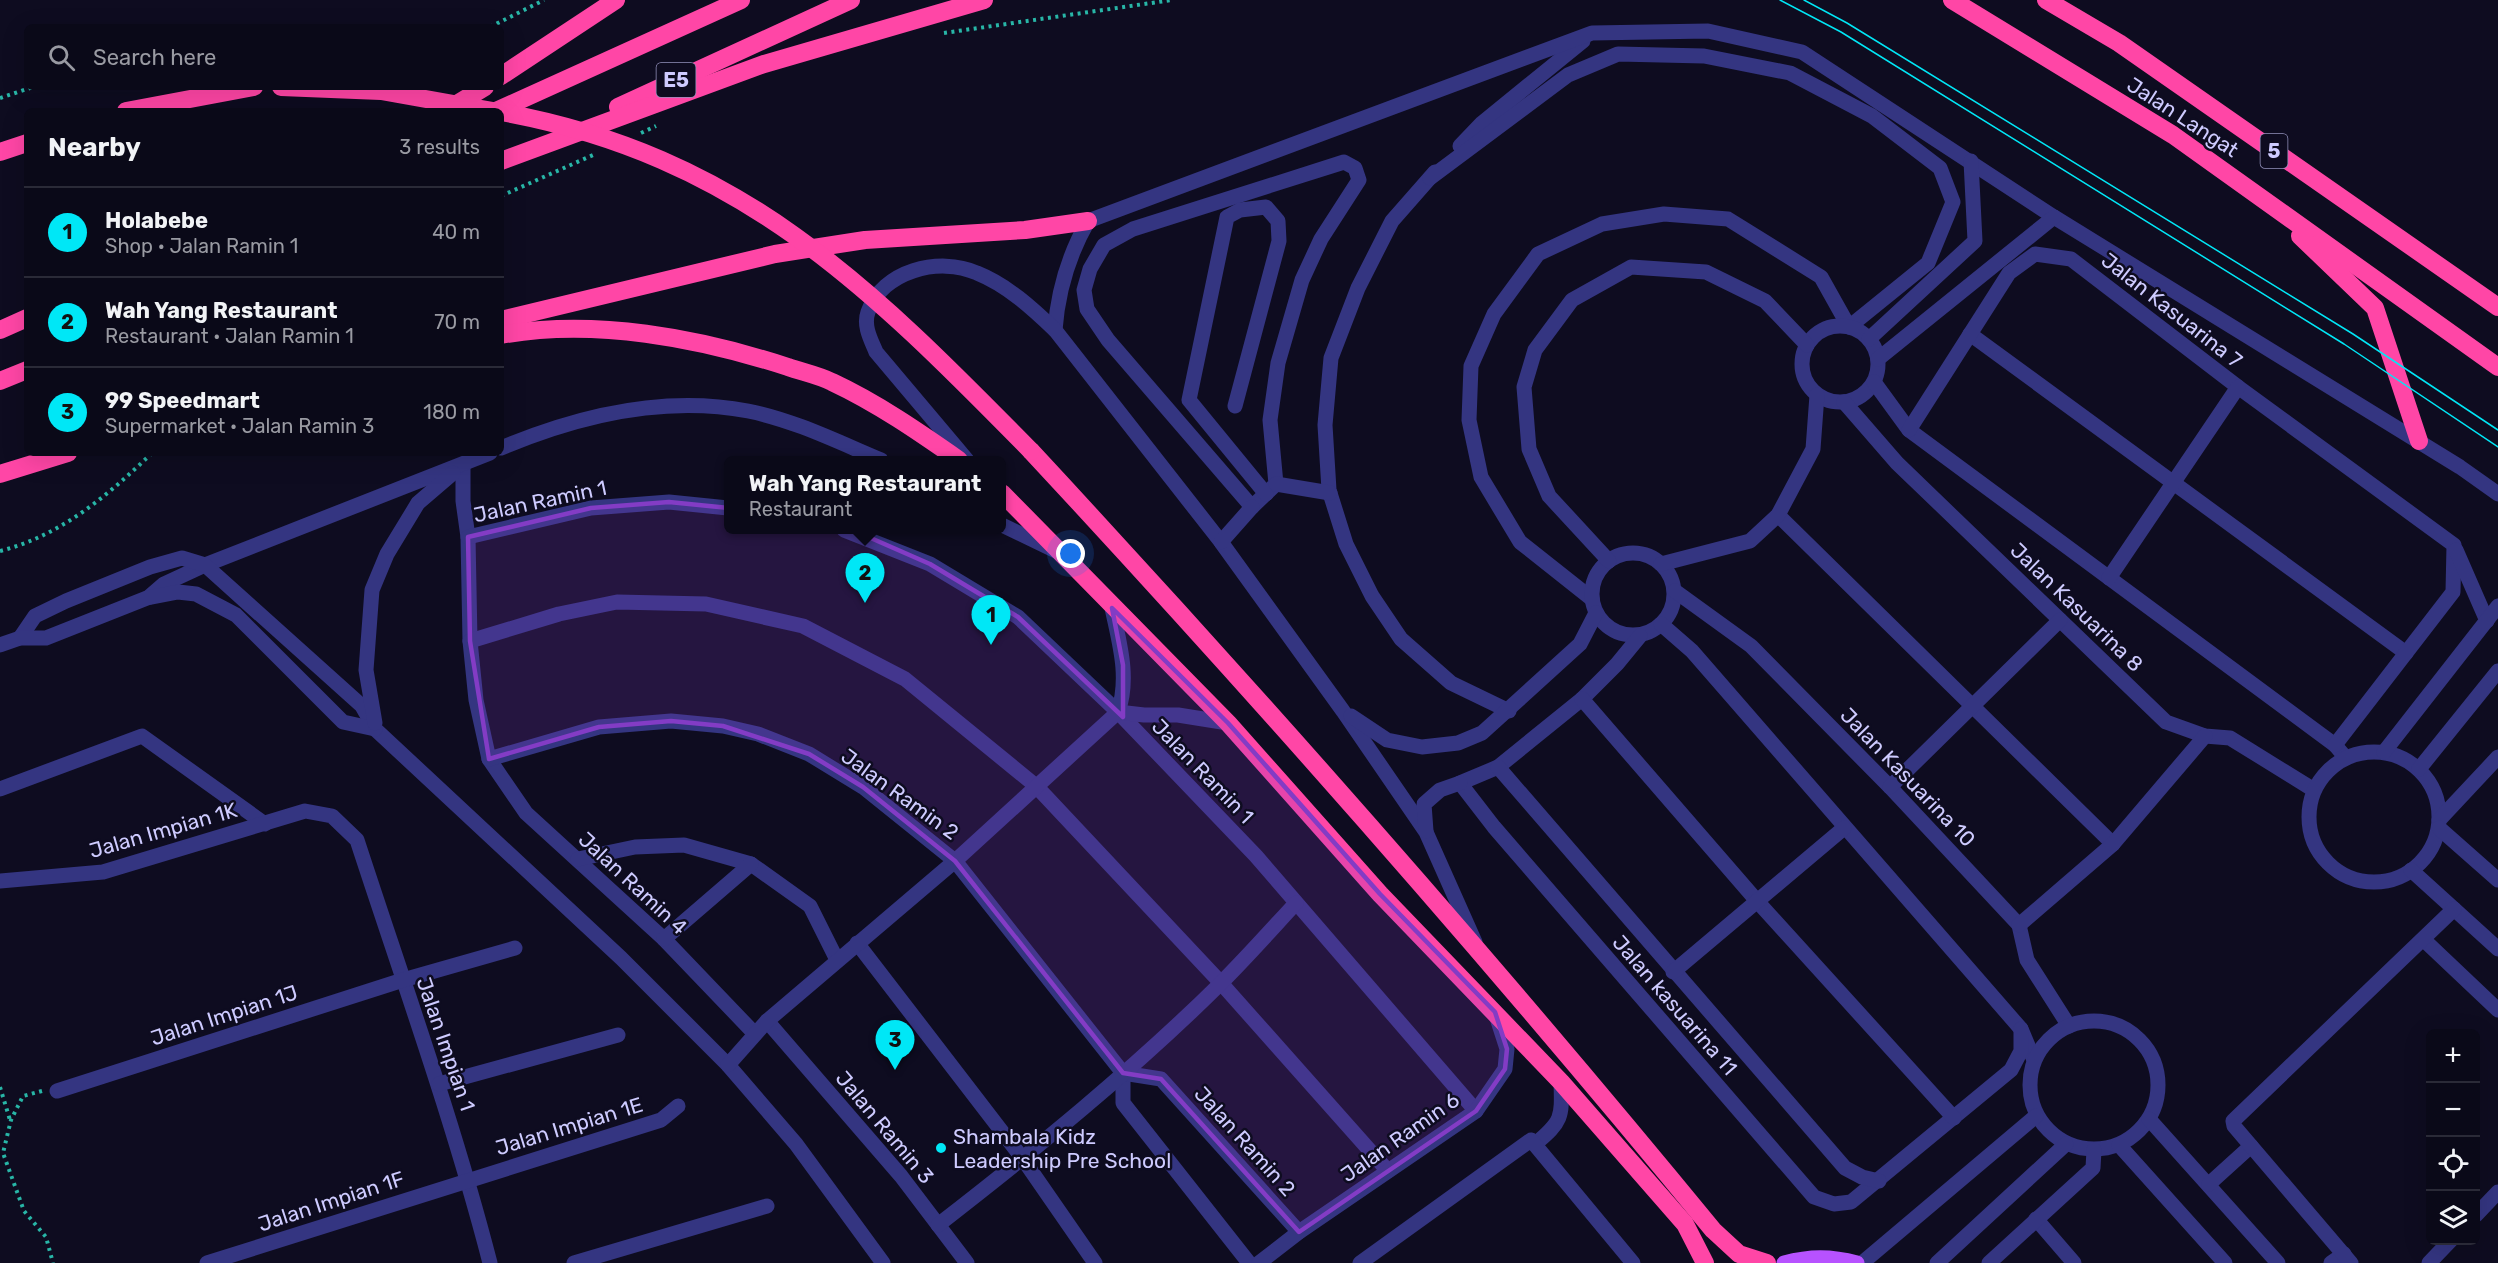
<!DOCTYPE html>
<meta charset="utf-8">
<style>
:root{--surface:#0a0918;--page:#131221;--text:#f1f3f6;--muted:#999aa2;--line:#2a2a37;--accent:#00e7f6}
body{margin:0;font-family:Rubik,sans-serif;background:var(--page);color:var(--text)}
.controls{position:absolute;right:18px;bottom:18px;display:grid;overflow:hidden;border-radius:9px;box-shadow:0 6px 24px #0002}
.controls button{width:54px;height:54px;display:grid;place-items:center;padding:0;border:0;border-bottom:2px solid var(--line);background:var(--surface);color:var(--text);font:30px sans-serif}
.you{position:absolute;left:1071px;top:554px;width:21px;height:21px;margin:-15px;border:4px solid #fff;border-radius:50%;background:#1a73e8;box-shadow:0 0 0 9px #1a73e833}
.badge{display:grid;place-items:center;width:39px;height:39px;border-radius:50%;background:var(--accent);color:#111;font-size:20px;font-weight:700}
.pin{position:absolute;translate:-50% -50px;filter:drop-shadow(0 2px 3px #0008)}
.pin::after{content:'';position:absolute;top:32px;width:21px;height:18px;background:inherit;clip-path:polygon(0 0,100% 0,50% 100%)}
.popup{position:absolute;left:724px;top:456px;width:282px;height:78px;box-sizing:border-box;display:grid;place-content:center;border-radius:9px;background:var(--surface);filter:drop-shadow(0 2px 4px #0005);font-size:20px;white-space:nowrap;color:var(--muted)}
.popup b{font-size:22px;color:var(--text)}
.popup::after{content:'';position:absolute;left:50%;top:100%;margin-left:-12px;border:12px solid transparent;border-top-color:var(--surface)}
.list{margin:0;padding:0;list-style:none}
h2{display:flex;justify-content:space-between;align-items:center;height:78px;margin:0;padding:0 24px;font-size:26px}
h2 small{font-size:20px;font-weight:400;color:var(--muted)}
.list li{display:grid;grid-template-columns:39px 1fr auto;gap:18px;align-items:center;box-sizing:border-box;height:90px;padding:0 24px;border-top:2px solid var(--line)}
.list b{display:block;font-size:22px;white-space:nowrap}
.list p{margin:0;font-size:20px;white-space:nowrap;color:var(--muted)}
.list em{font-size:20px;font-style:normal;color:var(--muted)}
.icon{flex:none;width:33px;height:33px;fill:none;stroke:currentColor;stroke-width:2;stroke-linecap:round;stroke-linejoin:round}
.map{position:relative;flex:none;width:2498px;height:1263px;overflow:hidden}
.search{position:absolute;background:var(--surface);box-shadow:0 6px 24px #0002;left:24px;top:24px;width:480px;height:66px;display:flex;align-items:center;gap:15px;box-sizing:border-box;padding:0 21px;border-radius:9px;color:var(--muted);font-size:22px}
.panel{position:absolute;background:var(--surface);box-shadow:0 6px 24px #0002;left:24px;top:108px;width:480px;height:348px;border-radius:9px}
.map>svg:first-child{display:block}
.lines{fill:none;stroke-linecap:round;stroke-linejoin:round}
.path{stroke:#28b6a7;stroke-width:4;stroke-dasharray:3 4.5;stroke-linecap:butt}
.minor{stroke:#343581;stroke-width:15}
.major{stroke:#b752ff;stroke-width:15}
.highway{stroke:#ff46a6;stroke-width:18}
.tram{stroke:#00e7f6;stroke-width:1.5}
.highway-bridge{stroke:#ff46a6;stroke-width:18}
.marked{fill:#833cc5;fill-opacity:0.2;stroke:#833cc5;stroke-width:4.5;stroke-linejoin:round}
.poi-dot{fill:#00e7f6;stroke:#0e0c20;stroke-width:2}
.labels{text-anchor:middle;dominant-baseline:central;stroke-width:5;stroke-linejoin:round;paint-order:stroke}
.shield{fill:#0e0c20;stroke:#9492bc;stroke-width:1.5}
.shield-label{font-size:20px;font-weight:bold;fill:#cecbff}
.street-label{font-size:21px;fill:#cecbff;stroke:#0e0c20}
.poi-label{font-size:21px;fill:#cecbff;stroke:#0e0c20;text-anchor:start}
</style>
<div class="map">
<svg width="2498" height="1263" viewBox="0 0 2498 1263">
<rect width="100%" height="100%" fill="#0e0c20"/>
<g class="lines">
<!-- path -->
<g class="path">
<path d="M 490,27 L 544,0"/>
<path d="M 944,33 L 1172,0"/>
<path d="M 0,98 L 33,87"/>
<path d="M 641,133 L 656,126"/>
<path d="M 501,196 L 593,155"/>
<path d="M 0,551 C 62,535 107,496 152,453"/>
<path d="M 0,1087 L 10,1120"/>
<path d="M 42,1091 L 23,1096 L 11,1120 L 3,1153 L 24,1211 L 46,1237 L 53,1263"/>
</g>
<!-- minor -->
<g class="minor">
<path d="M 1460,146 L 1482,123 L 1583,41"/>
<path d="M 1344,162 L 1355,168 L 1359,180 L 1321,239 L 1302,280 L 1278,363 L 1270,420 L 1276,484 L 1252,507 L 1108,340 L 1087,309 L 1084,290 L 1090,269 L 1104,245 L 1133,229 Z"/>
<path d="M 1435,172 L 1392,221 L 1358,288 L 1331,358 L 1325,425 L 1329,490 L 1346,544 L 1372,596 L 1401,639 L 1451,683 L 1509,711"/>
<path d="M 1430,178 L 1568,75 L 1618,54 L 1704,56 L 1790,73 L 1872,116 L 1940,168 L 1953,202 L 1928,263 L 1849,327 L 1821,277 L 1728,219 L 1664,214 L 1602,224 L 1538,254 L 1494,314 L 1471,366 L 1469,420 L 1481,477 L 1520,542 L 1592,599"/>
<circle cx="1840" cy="364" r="38"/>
<path d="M 1055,330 C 1058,290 1068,256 1088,221 L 1592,33 L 1708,31 L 1802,52 L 2054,217 L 2460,467 L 2498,494"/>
<path d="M 1970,334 L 2406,653"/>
<path d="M 1869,339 L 1975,241 L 1971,161"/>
<path d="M 1878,359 L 2054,217"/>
<path d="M 1874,382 L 1909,430 L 2335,745 L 2346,758"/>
<path d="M 1844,402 L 1897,463 L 2166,722 L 2205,736 L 2230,738 L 2314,790"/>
<path d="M 1235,406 L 1279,241 L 1278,221 L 1266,207 L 1240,210 L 1227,217 L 1189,400 L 1266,494"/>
<path d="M 1909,430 L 2009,273 L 2035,254 L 2071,259 L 2238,387 L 2454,545 L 2453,592 L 2335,745"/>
<path d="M 501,448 C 577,416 665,395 748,411 C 794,420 838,442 881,460"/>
<path d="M 967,460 L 876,352 C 871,340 863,326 868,312 C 882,271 939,256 977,273 C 1007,285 1032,308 1055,330 L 1221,542 L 1343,711 L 1426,832 L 1475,942"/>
<path d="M 463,465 L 463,501 L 468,537 L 470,641 L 476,700 L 489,759 L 526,813 L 664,939 L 755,1034"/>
<path d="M 1276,484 L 1330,493"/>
<path d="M 1778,515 L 2113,844"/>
<path d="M 1002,525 L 1056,551"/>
<path d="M 844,530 L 930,564 L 1018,617 L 1118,712 L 1256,856 L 1476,1111"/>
<path d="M 468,537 L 591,508 L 669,502 L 728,508"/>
<path d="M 1221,542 L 1252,507"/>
<path d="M 2456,550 L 2487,621"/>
<circle cx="1633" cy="594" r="41"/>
<path d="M 1609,561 L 1549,496 L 1529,449 L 1524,387 L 1535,350 L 1572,300 L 1631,267 L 1706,272 L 1765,301 L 1807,345"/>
<path d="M 1661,564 L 1750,541 L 1778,515 L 1813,449 L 1817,395"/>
<path d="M 2109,578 L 2238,387"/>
<path d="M 1675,591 L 1751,646 L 1890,787 L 2019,925 L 2027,960 L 2069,1026"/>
<path d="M 149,597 L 164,584 L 205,565 L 490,453"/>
<path d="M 1661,624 L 1692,651 L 2021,1029 L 2034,1060"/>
<path d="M 1640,636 L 1617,664 L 1582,699 L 1498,767 L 1460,783 L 1494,827 L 1814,1197 L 1834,1204 L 1851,1202 L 2011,1070 L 2021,1051 L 2021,1029"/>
<path d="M 20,638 L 35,616 L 66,601 L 150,567 L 182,558 L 205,565 L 362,706 L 375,729 L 621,958 L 728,1065 L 796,1144 L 883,1263"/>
<path d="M 470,641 L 559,614 L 617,602 L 706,604 L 803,626 L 905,679 L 1036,786 L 1221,983 L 1388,1171"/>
<path d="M 0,645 L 20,638 L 46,638 L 147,598 L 178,592 L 196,594 L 236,615 L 343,722 L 375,729"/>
<path d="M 1582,699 L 1757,901 L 1954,1118"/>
<path d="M 1118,712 L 1144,715 L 1178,715 L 1228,723"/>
<path d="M 1351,716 L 1387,740 L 1422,747 L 1458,743 L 1482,733 L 1580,644 L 1596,613"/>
<path d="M 375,723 L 366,670 L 372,590 L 387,554 L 418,503 L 453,473"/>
<circle cx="2374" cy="817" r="65"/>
<path d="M 2384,752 L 2498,606"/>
<path d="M 489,759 L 599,727 L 671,721 L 723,726 L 758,734 L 809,754 L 863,787 L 955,861 L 1123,1073 L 1123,1103 L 1249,1263"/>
<path d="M 1498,767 L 1845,1168 L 1862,1177 L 1879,1181"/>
<path d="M 2419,769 L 2498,671"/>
<path d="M 1890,787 L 2060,620"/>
<path d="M 0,789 L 142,736 L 265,824"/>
<path d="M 2439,820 L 2498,757"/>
<path d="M 2439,828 L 2498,880"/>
<path d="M 1426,831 L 1424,804 L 1440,790 L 1460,783"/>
<path d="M 578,859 L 635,847 L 684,845 L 751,864 L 810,906 L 837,960"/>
<path d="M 2411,870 L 2498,949"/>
<path d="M 0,881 L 103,872 L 305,811 L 332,816 L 357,840 C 403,981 453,1120 490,1263"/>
<path d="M 2019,925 L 2113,844 L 2205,736"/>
<path d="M 664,939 L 751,864"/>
<path d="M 2424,940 L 2498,1010"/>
<path d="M 857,943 L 1023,1159 L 1095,1263"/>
<path d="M 1673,972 L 1844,828"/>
<circle cx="2094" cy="1085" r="64"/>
<path d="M 767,1021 L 901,1176 L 967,1263"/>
<path d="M 728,1065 L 767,1021 L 955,861 L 1118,712 C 1130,677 1119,642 1112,608"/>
<path d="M 1123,1073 L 1161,1079 L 1299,1232"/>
<path d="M 439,1084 L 618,1035"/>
<path d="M 57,1091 L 403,980 L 515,948"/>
<path d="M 2149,1119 L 2278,1263"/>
<path d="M 1535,1144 C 1563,1121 1562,1117 1561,1082"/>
<path d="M 2119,1145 L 2225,1263"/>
<path d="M 2209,1184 L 2251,1146"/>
<path d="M 2476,1215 L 2498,1192"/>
<path d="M 2036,1219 L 2074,1263"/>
<path d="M 938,1225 C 1036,1149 1133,1070 1221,983 C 1247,957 1271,930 1296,903"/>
<path d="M 207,1263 L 661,1120 L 678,1106"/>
<path d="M 574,1263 L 767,1206"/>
<path d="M 1259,1263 L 1299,1232 L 1476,1111 L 1505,1069 L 1507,1049 L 1496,1015"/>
<path d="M 1360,1263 L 1531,1140 L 1633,1263"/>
<path d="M 1862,1263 L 2036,1116"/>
<path d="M 1937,1263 L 2066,1144"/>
<path d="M 1989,1263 L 2093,1168 L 2094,1150"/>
<path d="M 2331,1263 L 2344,1254"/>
<path d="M 2351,1263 L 2234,1126 L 2233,1121 L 2454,909"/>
<path d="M 2429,1263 L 2451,1240"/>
</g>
<!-- major -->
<path class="major" d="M 1784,1263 C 1810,1256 1831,1256 1857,1263"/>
<!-- highway -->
<g class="highway">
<path d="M 1952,0 L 2173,135 L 2498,367"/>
<path d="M 2046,0 L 2119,43 L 2498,307"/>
<path d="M 501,76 L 616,0"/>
<path d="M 618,107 L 851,0"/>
<path d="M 447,110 L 485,87"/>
<path d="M 126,111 L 254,87"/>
<path d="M 496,111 L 741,0"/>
<path d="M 0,152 L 27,143"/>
<path d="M 501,161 L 764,64 L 984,0"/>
<path d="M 2300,236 L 2375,308 L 2419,441"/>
<path d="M 501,320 L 775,254 L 865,240 L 1025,230 L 1088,221"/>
<path d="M 0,330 L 27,318"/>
<path d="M 501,335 C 594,318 699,338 788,367 C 802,372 818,375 832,382 C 877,403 919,432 959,460"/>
<path d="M 0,381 L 27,370"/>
<path d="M 1031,451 C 1266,704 1494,963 1713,1230 L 1739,1254 L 1767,1263"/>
<path d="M 0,474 L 68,453"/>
<path d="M 1002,493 L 1228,723 L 1380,894 L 1561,1082 L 1685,1224 L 1705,1263"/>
</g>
<!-- tram -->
<g class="tram">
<path d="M 1780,0 L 1841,32 L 2344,344 L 2498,447"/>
<path d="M 1804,0 L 1847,23 L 2353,334 L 2498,430"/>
</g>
<!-- highway-bridge -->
<g class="highway-bridge">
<path d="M 281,87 L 381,91 L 493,111"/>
<path d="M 501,112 C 739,155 869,286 1031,451"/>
</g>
</g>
<!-- marked area -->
<path class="marked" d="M 669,502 L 768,512 L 857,532 L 930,564 L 1018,617 L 1123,717 L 1123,665 L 1112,608 L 1228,723 L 1380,894 L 1495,1012 L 1507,1049 L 1505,1069 L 1476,1111 L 1299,1232 L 1161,1079 L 1123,1073 L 955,861 L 863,787 L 809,754 L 723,726 L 671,721 L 599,727 L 489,759 L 470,641 L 468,537 L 591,508 Z"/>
<!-- markers -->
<circle class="poi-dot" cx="941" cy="1148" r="6"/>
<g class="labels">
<!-- shield labels -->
<g class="shield">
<rect x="656.5" y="63" width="39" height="34" rx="4.5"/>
<rect x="2260.5" y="134" width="27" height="34" rx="4.5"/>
</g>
<g class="shield-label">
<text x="676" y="80">E5</text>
<text x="2274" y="151">5</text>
</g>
<!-- street labels -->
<g class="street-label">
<text transform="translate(2183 117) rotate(33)">Jalan Langat</text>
<text transform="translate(2172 310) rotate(38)">Jalan Kasuarina 7</text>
<text transform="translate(540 501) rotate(-12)">Jalan Ramin 1</text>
<text transform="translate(2077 607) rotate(44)">Jalan Kasuarina 8</text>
<text transform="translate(1203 771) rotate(46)">Jalan Ramin 1</text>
<text transform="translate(1908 777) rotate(46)">Jalan Kasuarina 10</text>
<text transform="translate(900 794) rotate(36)">Jalan Ramin 2</text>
<text transform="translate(163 830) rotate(-16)">Jalan Impian 1K</text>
<text transform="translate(633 883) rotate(43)">Jalan Ramin 4</text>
<text transform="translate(1675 1005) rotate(49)">Jalan kasuarina 11</text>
<text transform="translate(224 1015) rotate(-18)">Jalan Impian 1J</text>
<text transform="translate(446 1044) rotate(71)">Jalan Impian 1</text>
<text transform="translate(569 1126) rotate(-17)">Jalan Impian 1E</text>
<text transform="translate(885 1127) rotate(50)">Jalan Ramin 3</text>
<text transform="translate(1400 1137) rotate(-35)">Jalan Ramin 6</text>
<text transform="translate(1245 1141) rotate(48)">Jalan Ramin 2</text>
<text transform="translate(331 1201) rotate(-18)">Jalan Impian 1F</text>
</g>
<!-- poi labels -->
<g class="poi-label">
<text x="953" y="1136">Shambala Kidz<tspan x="953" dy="24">Leadership Pre School</tspan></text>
</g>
</g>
</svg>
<div class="controls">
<button>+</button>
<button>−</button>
<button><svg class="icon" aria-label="locate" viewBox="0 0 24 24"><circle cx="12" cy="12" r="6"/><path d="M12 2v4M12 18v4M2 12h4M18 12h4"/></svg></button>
<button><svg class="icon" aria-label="layers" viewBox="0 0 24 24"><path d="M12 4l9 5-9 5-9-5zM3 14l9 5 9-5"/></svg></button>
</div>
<div class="you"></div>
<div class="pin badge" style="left:991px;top:645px">1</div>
<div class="pin badge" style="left:865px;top:603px">2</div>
<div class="popup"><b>Wah Yang Restaurant</b>Restaurant</div>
<div class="pin badge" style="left:895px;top:1070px">3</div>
<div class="search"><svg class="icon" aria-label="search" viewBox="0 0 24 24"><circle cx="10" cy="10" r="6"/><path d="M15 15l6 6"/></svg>Search here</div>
<section class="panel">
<h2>Nearby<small>3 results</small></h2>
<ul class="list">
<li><span class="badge">1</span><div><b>Holabebe</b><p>Shop · Jalan Ramin 1</p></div><em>40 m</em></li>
<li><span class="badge">2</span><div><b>Wah Yang Restaurant</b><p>Restaurant · Jalan Ramin 1</p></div><em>70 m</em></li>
<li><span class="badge">3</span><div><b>99 Speedmart</b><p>Supermarket · Jalan Ramin 3</p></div><em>180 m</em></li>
</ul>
</section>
</div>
